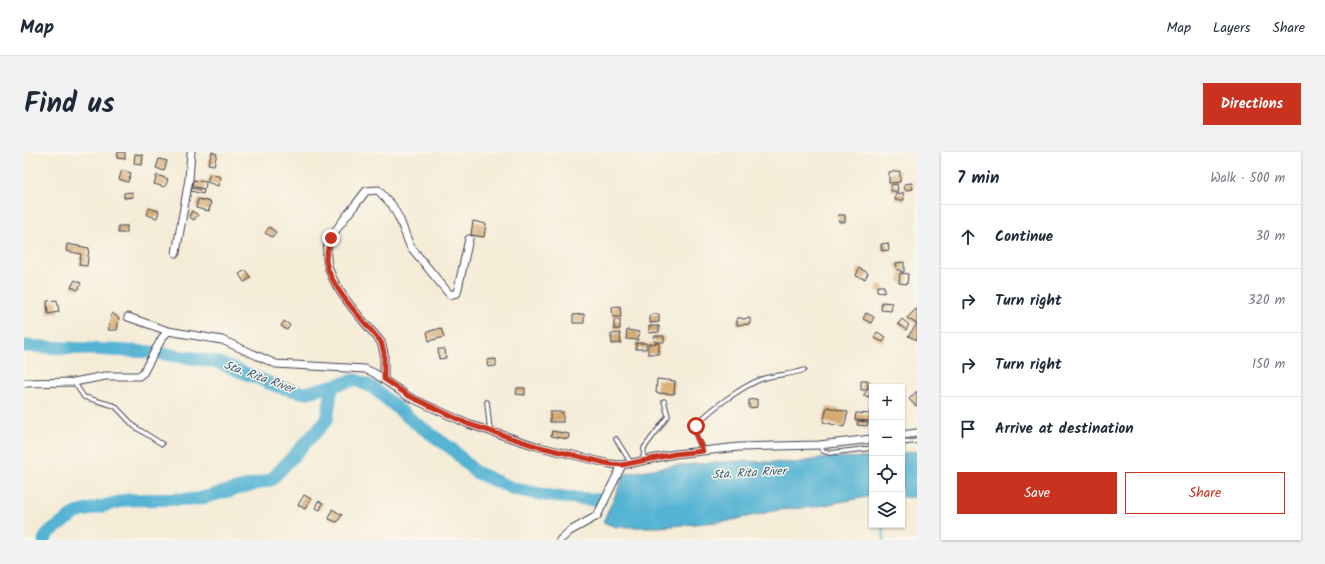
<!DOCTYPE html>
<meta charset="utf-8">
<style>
:root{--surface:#fff;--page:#f2f2f3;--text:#1f2937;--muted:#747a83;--line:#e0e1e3;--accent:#c8321e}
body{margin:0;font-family:Kalam,sans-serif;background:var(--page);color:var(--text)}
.controls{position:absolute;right:12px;bottom:12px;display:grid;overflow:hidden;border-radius:0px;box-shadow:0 1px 3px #0004}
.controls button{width:36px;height:36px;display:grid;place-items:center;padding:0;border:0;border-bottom:1px solid var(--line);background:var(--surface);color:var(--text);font:20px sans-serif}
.stop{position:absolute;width:12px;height:12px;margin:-9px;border:3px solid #c8321e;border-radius:50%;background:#fff}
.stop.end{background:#c8321e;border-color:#fff;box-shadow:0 1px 4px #0008}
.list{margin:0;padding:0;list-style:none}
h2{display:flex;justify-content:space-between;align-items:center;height:52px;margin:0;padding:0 16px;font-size:17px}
h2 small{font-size:13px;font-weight:400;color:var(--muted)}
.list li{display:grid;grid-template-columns:26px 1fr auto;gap:12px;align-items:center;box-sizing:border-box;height:64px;padding:0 16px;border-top:1px solid var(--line)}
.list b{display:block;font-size:15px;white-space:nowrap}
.list em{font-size:13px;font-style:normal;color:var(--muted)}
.actions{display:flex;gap:8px;padding:12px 16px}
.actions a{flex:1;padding:9px 0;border:1px solid var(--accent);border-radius:0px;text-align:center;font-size:14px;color:var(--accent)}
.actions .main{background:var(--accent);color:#fff}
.icon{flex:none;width:22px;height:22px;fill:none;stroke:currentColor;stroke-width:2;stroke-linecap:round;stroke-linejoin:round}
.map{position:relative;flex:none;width:893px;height:388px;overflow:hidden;border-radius:0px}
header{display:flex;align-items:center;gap:24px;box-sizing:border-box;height:56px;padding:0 20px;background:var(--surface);border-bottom:1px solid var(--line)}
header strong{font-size:19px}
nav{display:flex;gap:22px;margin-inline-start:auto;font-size:14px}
.intro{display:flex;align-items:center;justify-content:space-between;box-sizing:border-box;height:96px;padding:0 24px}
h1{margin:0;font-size:28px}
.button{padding:10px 18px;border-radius:0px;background:var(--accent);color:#fff;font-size:14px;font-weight:700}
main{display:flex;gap:24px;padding:0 24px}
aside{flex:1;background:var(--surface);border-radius:0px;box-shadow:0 1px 3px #0004}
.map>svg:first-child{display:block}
.water{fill:#54b3d3;stroke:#3b6a87}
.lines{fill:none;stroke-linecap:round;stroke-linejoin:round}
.stream{stroke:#54b3d3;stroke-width:2}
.river{stroke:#54b3d3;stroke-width:13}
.building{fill:#d5aa6f}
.lane-casing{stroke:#424052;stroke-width:5.5}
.street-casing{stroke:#424052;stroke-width:9}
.lane{stroke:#fff;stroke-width:3.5}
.street{stroke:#fff;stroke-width:7}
.route{stroke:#c8321e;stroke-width:5}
.labels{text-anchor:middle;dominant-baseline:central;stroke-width:3;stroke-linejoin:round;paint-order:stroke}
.water-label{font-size:12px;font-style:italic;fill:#365c78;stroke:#fbf7ec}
</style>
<header>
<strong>Map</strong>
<nav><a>Map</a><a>Layers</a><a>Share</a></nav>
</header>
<div class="intro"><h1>Find us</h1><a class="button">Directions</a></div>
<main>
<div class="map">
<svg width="893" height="388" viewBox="0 0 893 388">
<rect width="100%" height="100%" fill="#fbf7ec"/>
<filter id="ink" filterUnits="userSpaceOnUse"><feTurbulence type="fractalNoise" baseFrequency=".025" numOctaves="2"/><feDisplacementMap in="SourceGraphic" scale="8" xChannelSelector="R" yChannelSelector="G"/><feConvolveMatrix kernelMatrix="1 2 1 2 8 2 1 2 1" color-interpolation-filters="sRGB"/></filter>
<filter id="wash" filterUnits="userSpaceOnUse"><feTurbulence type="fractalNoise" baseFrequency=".012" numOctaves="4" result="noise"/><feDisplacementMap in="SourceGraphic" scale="16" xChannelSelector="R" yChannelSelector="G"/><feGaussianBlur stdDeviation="0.9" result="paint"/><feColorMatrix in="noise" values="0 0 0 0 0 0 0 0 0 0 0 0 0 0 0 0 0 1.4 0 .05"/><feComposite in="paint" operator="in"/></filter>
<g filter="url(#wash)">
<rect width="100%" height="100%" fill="#f4ecd7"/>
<!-- water -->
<g class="water">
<path d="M 893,299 L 893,345 L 878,345 L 878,301 Z"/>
<path d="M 809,305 L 848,306 L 848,344 L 789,355 L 754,358 L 704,369 L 635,375 L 592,375 L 579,370 L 601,322 L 647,314 L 711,309 L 771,311 Z"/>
</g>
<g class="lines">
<!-- stream -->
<path class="stream" d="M 859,373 L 860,388"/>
<!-- river -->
<g class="river">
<path d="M 0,194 L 128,200 L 193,210 L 255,235 L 281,241 L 331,228 L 348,235 L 390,270 L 428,297 L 451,320 L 490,337 L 527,344 L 576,348"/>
<path d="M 20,388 L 24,381 L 52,361 L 102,348 L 174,347 L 247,328 L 303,268 L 308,235"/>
</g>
</g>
<g id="blocks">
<!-- building -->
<g class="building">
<path d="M 94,0 L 101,0 L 101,7 L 93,6 Z"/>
<path d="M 188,0 L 193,2 L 190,13 L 184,12 Z"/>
<path d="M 111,2 L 119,3 L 118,13 L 110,12 Z"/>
<path d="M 135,7 L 143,9 L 140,19 L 132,16 Z"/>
<path d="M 98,18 L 107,21 L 104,30 L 95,27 Z"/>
<path d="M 876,19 L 876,30 L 865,31 L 865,20 Z"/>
<path d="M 186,22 L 197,25 L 194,34 L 183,30 Z"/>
<path d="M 133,23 L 144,27 L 141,35 L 130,32 Z"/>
<path d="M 169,28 L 182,30 L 181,37 L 168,34 Z"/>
<path d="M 888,31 L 889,37 L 881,38 L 880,32 Z"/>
<path d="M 873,32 L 874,39 L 867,39 L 867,33 Z"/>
<path d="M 168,36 L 180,38 L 179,42 L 167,39 Z"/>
<path d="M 108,40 L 109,45 L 100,46 L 100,41 Z"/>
<path d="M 872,40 L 876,42 L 879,40 L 880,48 L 871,48 Z"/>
<path d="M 174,47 L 187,50 L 185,59 L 172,56 Z"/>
<path d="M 125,56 L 135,59 L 133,66 L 123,63 Z"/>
<path d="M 168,59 L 174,63 L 170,68 L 165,65 Z"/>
<path d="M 814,63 L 821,63 L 821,70 L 815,70 Z"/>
<path d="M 449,69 L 462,72 L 460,85 L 447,83 Z"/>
<rect x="94" y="74" width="9" height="7"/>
<path d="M 245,75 L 252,80 L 248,85 L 241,81 Z"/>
<path d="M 864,91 L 865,98 L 858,99 L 857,92 Z"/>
<path d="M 43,92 L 65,96 L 63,114 L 55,113 L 57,102 L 42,99 Z"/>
<path d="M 880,110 L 880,120 L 877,120 L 877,118 L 873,118 L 872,111 Z"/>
<path d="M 835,116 L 844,121 L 841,127 L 832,124 Z"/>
<path d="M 222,118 L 227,126 L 220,130 L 215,122 Z"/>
<path d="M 876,121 L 884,122 L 883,132 L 875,131 Z"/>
<path d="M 51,128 L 57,131 L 54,138 L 47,135 Z"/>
<path d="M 853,134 L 860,134 L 860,141 L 853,140 Z"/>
<path d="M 33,148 L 35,160 L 24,162 L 23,149 Z"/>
<path d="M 858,150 L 868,151 L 867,159 L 857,158 Z"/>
<path d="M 596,154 L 597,165 L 589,165 L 588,155 Z"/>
<path d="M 892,157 L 893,157 L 893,172 L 883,166 Z"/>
<path d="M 88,161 L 95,166 L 93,178 L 84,178 Z"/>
<path d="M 842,161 L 850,165 L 847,171 L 839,167 Z"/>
<path d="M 560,162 L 560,171 L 549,171 L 549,163 Z"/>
<path d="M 635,162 L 635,170 L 626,171 L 626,163 Z"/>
<path d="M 713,166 L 718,166 L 718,167 L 726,166 L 726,172 L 713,173 Z"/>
<path d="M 878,167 L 885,173 L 882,178 L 874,172 Z"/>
<rect x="590" y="168" width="6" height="9"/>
<path d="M 260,169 L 266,173 L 263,178 L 257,174 Z"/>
<path d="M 893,172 L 893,188 L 884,184 Z"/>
<path d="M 625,174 L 635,174 L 635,180 L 625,181 Z"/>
<path d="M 417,176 L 420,185 L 405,189 L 403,180 Z"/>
<path d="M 603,178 L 615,180 L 614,188 L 602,187 Z"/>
<path d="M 853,180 L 862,185 L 859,190 L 850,186 Z"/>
<path d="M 596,181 L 597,191 L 588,192 L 587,182 Z"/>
<path d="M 630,184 L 640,184 L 640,190 L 631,190 Z"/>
<rect x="612" y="191" width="10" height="6"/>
<path d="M 635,191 L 635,202 L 624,202 L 624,192 Z"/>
<path d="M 414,197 L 421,197 L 422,206 L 415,207 Z"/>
<path d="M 472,207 L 472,214 L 464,215 L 463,208 Z"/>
<path d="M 633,227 L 651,229 L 650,242 L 632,241 Z"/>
<path d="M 837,229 L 844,229 L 843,238 L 845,236 L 848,237 L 848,245 L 839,244 L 843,238 L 837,238 Z"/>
<path d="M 493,236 L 501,236 L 501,243 L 492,242 Z"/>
<path d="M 893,239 L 893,253 L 892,254 L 885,247 Z"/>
<path d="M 733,247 L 733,255 L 725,256 L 725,248 Z"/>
<path d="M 803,255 L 824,260 L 820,275 L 799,270 Z"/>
<rect x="526" y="260" width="13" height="10"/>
<path d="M 832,261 L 847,262 L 846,269 L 831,268 Z"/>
<path d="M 834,269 L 844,270 L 843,274 L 833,273 Z"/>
<path d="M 528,279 L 545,282 L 544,287 L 527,284 Z"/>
<path d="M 280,343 L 287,347 L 281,357 L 274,353 Z"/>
<path d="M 294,349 L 299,351 L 296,358 L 291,356 Z"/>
<path d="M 308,357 L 318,363 L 313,370 L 305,367 Z"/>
</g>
</g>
</g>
<g filter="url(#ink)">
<use href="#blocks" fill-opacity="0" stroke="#424052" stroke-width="1"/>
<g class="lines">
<defs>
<g id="lane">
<path d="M 50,230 L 60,245 L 91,254 L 111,275 L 138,292"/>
<path d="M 463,250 L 466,279"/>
<path d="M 592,287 L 607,311"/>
<path d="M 878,291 L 893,289"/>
<path d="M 795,293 L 799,299 L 806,301 L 848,296"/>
<path d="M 679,299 L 672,283 L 672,274 C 683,259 723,231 741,226 C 754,222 767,223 780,218"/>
<path d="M 619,309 L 620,296 L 644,264 L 640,249"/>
</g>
<g id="street">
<path d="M 152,101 L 165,27 L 167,0"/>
<path d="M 104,165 L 144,179"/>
<path d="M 360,227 L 360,201 L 357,190 C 337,165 288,120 307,86 C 317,69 331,54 342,39 L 354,38 L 368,53 L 376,68 L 386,94 L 426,143 L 433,141 L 445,87"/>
<path d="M 0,231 L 50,230 L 81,224 L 115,224 L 119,221 L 138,186 L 144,179 L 198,188 L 252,212 L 341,217 L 350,221 L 385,245 L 444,272 L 512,294 L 586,312 L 598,313 L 651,302 L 715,295 L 795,293 L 848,287"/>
<path d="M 878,283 L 893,281"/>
<path d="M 536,388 L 546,379 L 573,364 L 598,313"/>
</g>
</defs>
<!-- lane casing -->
<use href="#lane" class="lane-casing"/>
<!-- street casing -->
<use href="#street" class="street-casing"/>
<!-- lane -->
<use href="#lane" class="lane"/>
<!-- street -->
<use href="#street" class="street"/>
</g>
</g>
<g class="lines" filter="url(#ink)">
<!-- route -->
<path class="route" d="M 307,86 C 305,93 302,101 302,108 C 305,135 340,169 357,190 L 360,201 L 360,227 L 385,244 L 444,272 L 512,294 L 586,312 L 598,313 L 651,302 L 679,299 L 672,283 L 672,274"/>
</g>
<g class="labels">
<!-- water labels -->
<g class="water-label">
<text transform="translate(235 225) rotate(20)">Sta. Rita River</text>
<text transform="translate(725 321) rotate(-3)">Sta. Rita River</text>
</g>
</g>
</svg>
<div class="controls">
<button>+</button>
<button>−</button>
<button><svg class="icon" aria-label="locate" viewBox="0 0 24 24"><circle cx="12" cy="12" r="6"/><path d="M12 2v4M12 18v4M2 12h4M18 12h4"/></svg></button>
<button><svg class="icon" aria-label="layers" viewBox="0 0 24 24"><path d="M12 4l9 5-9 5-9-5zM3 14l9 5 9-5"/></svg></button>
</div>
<div class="stop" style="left:672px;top:274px"></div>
<div class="stop end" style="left:307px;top:86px"></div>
</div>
<aside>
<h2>7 min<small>Walk · 500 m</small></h2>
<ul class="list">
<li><svg class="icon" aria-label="ahead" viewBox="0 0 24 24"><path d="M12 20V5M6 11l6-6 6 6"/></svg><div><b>Continue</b></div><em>30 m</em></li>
<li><svg class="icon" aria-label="right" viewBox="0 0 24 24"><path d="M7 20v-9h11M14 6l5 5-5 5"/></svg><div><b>Turn right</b></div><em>320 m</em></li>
<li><svg class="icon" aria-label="right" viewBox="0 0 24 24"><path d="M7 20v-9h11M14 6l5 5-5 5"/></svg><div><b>Turn right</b></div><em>150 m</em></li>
<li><svg class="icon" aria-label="arrive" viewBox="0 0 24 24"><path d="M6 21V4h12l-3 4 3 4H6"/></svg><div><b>Arrive at destination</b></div></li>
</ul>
<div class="actions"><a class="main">Save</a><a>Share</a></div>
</aside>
</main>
